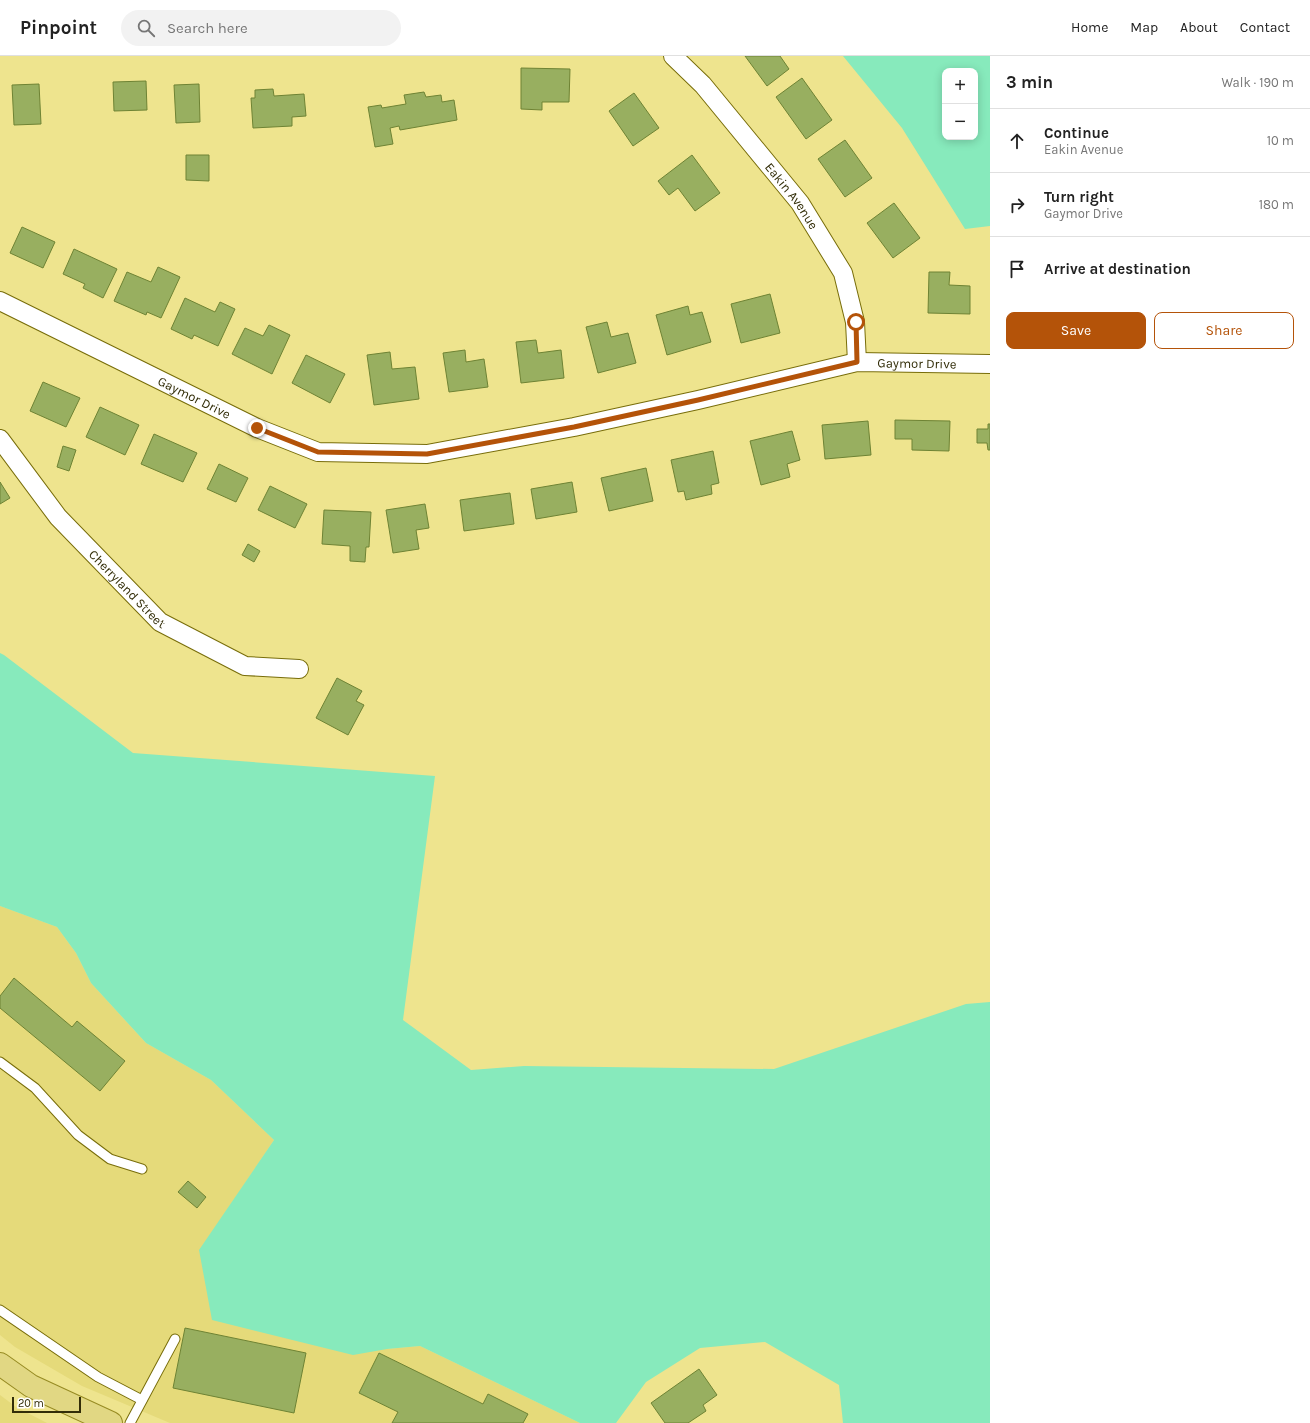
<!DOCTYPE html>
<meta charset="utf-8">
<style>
:root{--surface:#fff;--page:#f2f2f2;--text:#222;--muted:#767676;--line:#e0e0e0;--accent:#b45309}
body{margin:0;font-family:Karla,sans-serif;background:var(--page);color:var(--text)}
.controls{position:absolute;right:12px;top:12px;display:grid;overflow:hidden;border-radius:8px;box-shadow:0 2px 10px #0003}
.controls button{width:36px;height:36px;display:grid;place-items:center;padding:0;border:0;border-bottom:1px solid var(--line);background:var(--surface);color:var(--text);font:20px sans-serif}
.scale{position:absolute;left:12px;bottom:10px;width:69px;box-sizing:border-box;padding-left:4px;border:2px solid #322d08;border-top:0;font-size:11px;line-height:14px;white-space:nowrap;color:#322d08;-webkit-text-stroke:3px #fff;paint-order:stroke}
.stop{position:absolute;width:12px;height:12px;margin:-9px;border:3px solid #b45309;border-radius:50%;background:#fff}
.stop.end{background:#b45309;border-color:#fff;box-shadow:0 1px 4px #0008}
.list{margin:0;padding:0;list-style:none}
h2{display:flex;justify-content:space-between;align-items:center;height:52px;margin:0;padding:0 16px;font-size:17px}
h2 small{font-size:13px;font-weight:400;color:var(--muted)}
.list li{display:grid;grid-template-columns:26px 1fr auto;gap:12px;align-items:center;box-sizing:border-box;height:64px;padding:0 16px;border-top:1px solid var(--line)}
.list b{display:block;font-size:15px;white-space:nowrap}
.list p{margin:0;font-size:13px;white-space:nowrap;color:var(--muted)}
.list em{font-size:13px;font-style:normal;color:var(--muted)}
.actions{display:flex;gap:8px;padding:12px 16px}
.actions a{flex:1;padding:9px 0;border:1px solid var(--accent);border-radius:8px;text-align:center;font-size:14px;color:var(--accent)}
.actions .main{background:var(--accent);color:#fff}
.icon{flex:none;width:22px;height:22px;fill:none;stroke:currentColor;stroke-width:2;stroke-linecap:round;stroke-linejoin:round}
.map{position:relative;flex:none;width:990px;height:1367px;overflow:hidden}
header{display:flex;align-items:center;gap:24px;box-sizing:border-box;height:56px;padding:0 20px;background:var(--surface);border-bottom:1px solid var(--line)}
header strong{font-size:19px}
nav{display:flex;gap:22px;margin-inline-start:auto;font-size:14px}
.search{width:280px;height:36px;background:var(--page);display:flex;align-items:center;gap:10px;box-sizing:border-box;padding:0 14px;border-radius:22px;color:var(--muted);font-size:15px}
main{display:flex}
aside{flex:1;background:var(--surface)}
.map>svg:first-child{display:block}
.built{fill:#e5da7a}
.green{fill:#87eabc;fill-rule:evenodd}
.building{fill:#98af60;stroke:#6e8334}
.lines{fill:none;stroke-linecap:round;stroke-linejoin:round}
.lane-casing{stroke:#786d0a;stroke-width:11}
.street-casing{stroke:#786d0a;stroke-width:20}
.primary-casing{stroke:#978b23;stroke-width:24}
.lane{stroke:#fff;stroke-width:9}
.street{stroke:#fff;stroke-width:18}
.primary{stroke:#e1d783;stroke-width:22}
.route{stroke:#b45309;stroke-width:5}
.labels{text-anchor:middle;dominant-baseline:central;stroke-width:3;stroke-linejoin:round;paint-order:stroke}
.street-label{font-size:13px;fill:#322d08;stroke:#fff}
</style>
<header>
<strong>Pinpoint</strong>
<div class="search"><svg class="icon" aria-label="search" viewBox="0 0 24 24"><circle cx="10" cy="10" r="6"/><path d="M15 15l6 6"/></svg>Search here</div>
<nav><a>Home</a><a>Map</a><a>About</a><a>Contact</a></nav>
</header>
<main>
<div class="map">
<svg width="990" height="1367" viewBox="0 0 990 1367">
<rect width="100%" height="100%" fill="#eee48e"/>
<!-- built -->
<g class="built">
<path d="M 0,850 L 57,871 L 76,897 L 91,927 L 146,987 L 211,1024 L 274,1084 L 200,1194 L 387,1293 L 420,1290 L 580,1367 L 170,1367 L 82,1330 L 15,1291 L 0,1279 Z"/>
<path d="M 0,1339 L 16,1351 L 47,1367 L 0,1367 Z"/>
</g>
<!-- green -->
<g class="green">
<path d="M 843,0 L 990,0 L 990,170 L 965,173 L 902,72 ZM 945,15 L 975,15 L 975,81 L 945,81 Z"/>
<path d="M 0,597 L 4,599 L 133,697 L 435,720 L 403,964 L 471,1014 L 524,1010 L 774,1013 L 966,948 L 990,946 L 990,1367 L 843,1367 L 839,1329 L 765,1286 L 700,1292 L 646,1326 L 616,1367 L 580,1367 L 420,1290 L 387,1293 L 353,1299 L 212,1264 L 199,1194 L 274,1084 L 211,1024 L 146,987 L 91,927 L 76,897 L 57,871 L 0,850 Z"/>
</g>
<!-- building -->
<g class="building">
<path d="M 745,0 L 780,0 L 789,13 L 767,30 Z"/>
<path d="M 521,12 L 570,13 L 569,46 L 542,46 L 542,54 L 521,53 Z"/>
<path d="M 802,22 L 832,64 L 806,83 L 776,41 Z"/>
<path d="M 146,25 L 147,54 L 114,55 L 113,26 Z"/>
<path d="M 39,28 L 41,68 L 14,69 L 12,29 Z"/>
<path d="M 199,28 L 200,66 L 176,67 L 174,29 Z"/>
<path d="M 273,33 L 274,40 L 304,38 L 306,60 L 292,61 L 292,70 L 253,72 L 251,42 L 255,42 L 255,34 Z"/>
<path d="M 424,36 L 426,41 L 441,39 L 442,46 L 454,44 L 457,64 L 400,74 L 399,70 L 390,72 L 393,88 L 375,91 L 368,51 L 381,49 L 382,52 L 406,48 L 404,39 Z"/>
<path d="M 634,37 L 659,72 L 633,90 L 609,55 Z"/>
<path d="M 845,84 L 872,122 L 845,141 L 818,103 Z"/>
<path d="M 186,99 L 209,99 L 209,125 L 186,124 Z"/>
<path d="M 692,99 L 720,137 L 695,155 L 678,132 L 669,139 L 658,125 Z"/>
<path d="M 894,147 L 920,182 L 893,202 L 867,167 Z"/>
<path d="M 22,171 L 55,186 L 43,212 L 10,197 Z"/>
<path d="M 74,193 L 117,213 L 103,242 L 83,232 L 85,228 L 63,218 Z"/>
<path d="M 158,211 L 180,221 L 161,262 L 147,256 L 146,259 L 114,245 L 127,216 L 151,226 Z"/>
<path d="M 929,216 L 950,216 L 949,229 L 970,230 L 970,258 L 928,257 Z"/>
<path d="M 770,238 L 780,277 L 741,287 L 731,248 Z"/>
<path d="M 185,242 L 215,256 L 220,246 L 235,253 L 218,290 L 194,279 L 192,283 L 171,273 Z"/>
<path d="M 688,250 L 690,259 L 702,256 L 711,286 L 667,299 L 656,259 Z"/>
<path d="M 607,266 L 611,281 L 628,277 L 636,307 L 598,317 L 586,271 Z"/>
<path d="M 269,269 L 290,279 L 272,318 L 232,298 L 245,272 L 263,280 Z"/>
<path d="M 536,284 L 538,297 L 561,294 L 564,322 L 521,327 L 516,286 Z"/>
<path d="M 465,294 L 466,306 L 484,303 L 488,331 L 449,336 L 443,297 Z"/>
<path d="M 390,296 L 392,313 L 415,311 L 419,343 L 374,349 L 367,299 Z"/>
<path d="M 306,299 L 345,318 L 330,347 L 292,327 Z"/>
<path d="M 43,326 L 80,342 L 66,371 L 30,355 Z"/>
<path d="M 100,351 L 139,369 L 125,399 L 86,381 Z"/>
<path d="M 895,364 L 950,365 L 949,395 L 912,394 L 912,383 L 895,383 Z"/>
<path d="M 868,365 L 871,399 L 825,403 L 822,369 Z"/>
<path d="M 988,368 L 990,368 L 990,394 L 988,394 L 987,387 L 977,387 L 977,373 L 988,373 Z"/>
<path d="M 792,375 L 800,404 L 787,408 L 790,421 L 761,429 L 750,385 Z"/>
<path d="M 154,378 L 197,397 L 183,426 L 141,408 Z"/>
<path d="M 63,390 L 76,394 L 69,415 L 57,411 Z"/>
<path d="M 713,395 L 719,427 L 711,429 L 712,438 L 686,444 L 684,435 L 678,436 L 671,404 Z"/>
<path d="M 219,408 L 248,422 L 236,446 L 207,433 Z"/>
<path d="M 646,412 L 653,445 L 609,455 L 601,422 Z"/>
<path d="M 0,426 L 10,442 L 0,448 Z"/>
<path d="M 572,426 L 577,456 L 536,463 L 531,433 Z"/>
<path d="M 270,430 L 307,448 L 295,472 L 258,454 Z"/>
<path d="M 510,437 L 514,468 L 464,475 L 460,444 Z"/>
<path d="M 425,448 L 429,472 L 416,474 L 419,493 L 393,497 L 386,454 Z"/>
<path d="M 324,454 L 371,456 L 369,491 L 366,491 L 365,506 L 350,505 L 350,490 L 322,488 Z"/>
<path d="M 248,488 L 260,495 L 254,506 L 242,499 Z"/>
<path d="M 337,622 L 362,635 L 356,645 L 364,649 L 348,679 L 316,662 Z"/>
<path d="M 14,922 L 72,971 L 77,965 L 125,1005 L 100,1035 L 0,952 L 0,940 Z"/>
<path d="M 188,1125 L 206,1141 L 197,1152 L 178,1136 Z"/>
<path d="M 185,1272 L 306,1297 L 294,1357 L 173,1332 Z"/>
<path d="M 379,1297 L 483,1348 L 488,1338 L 528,1358 L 523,1367 L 392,1367 L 398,1356 L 359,1337 Z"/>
<path d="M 699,1313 L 717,1339 L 703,1349 L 706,1355 L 688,1367 L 665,1367 L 651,1347 Z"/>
</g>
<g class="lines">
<defs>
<g id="lane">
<path d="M 0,1006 L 35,1032 L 78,1079 L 110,1103 L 142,1113"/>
<path d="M 0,1254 L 98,1321 L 142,1344"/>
<path d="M 130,1367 L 175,1283"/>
</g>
<g id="street">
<path id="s1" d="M 673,0 L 703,29 L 800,147 L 843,217 L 855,266 L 857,306"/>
<path id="s2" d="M 0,245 L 257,372 L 318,396 L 427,398 L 574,371 L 698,344 L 857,306 L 990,308"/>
<path id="s3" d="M 0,383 L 58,461 L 160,566 L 245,610 L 299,613"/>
</g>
<path id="primary" d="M 0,1308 L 31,1330 L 111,1367"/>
</defs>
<!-- lane casing -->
<use href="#lane" class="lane-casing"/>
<!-- street casing -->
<use href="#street" class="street-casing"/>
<!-- primary casing -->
<use href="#primary" class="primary-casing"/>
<!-- lane -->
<use href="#lane" class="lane"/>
<!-- street -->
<use href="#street" class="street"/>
<!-- primary -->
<use href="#primary" class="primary"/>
</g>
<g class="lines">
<!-- route -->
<path class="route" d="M 257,372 L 318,396 L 427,398 L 574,371 L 698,344 L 857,306 L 856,266"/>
</g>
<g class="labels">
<!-- street labels -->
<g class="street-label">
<text stroke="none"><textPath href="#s1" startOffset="184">Eakin Avenue</textPath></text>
<text stroke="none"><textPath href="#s2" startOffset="961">Gaymor Drive</textPath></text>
<text stroke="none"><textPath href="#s2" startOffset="217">Gaymor Drive</textPath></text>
<text stroke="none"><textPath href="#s3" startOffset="197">Cherryland Street</textPath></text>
</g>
</g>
</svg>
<div class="controls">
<button>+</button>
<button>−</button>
</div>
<div class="scale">20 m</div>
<div class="stop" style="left:856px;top:266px"></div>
<div class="stop end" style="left:257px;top:372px"></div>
</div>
<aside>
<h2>3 min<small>Walk · 190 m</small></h2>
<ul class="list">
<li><svg class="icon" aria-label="ahead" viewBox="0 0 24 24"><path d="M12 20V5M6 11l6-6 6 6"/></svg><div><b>Continue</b><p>Eakin Avenue</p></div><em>10 m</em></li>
<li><svg class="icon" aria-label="right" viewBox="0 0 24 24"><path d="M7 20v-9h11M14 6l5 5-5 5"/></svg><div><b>Turn right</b><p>Gaymor Drive</p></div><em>180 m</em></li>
<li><svg class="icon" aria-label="arrive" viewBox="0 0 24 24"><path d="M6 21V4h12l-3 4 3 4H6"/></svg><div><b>Arrive at destination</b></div></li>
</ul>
<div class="actions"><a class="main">Save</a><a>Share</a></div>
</aside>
</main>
